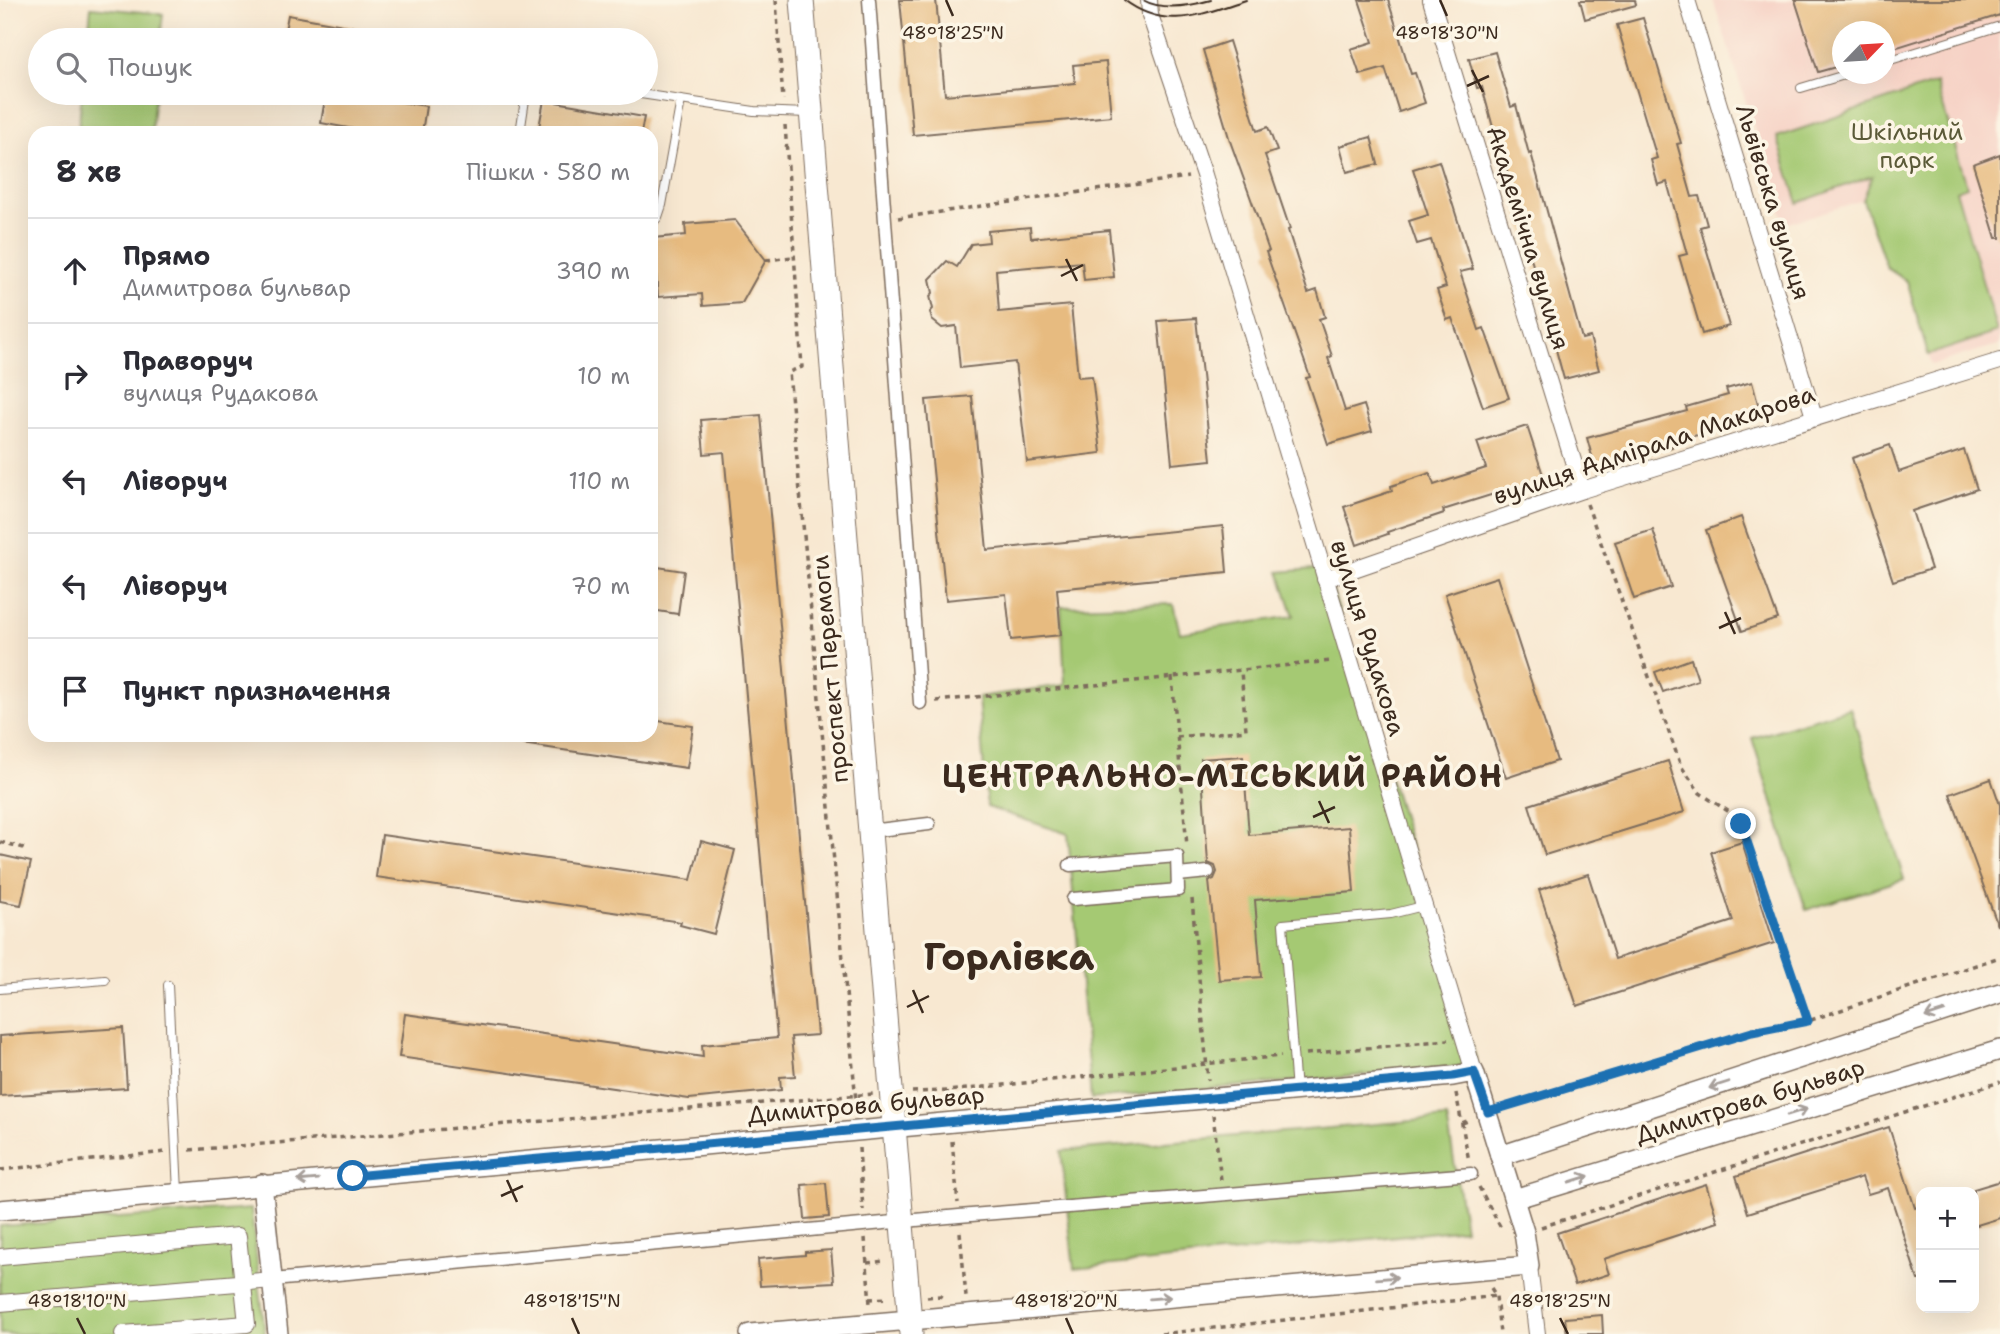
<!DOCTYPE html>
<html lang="uk">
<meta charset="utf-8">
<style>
:root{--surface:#fff;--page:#f7f7f7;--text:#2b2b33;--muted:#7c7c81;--line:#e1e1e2}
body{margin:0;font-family:"Shantell Sans",sans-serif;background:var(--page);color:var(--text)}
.controls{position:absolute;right:21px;bottom:21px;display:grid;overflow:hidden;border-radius:14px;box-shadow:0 7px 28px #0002}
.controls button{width:63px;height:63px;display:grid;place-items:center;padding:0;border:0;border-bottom:2px solid var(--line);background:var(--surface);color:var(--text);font:35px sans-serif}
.compass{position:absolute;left:1832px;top:21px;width:63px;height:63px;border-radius:50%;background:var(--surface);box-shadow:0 7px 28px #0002;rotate:65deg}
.stop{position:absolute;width:21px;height:21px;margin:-16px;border:5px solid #1f6fb2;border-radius:50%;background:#fff}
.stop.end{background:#1f6fb2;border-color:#fff;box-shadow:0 2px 7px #0008}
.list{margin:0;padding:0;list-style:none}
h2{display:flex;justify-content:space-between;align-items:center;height:91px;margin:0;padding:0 28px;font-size:30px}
h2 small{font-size:23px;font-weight:400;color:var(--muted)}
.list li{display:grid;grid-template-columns:46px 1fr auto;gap:21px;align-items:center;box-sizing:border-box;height:105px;padding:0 28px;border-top:2px solid var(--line)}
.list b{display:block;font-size:26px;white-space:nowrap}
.list p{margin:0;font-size:23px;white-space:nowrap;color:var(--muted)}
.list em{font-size:23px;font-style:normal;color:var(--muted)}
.icon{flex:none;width:38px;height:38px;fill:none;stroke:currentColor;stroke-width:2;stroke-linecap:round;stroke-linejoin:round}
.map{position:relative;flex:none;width:2000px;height:1334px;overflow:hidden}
.search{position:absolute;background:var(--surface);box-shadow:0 7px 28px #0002;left:28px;top:28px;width:630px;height:77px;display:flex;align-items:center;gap:18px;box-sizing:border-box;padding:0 24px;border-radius:38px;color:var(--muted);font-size:26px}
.panel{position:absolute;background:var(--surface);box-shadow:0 7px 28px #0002;left:28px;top:126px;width:630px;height:616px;border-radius:21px}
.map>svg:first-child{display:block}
.built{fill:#f6d1c5;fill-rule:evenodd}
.green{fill:#a5c973;stroke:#707a48;stroke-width:2}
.building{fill:#e7bb80}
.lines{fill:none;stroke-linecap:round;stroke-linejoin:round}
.service-casing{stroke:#7d6c5d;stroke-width:10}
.pedestrian-casing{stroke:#7d6c5d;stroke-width:15}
.minor-casing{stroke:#7d6c5d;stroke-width:18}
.tertiary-casing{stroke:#7d6c5d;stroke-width:22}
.secondary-casing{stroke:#7d6c5d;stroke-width:25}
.path{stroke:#7d6c5d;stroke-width:3.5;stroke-dasharray:5 5;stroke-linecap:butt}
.service{stroke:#fff;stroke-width:8}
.pedestrian{stroke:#fff;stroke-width:12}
.minor{stroke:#fff;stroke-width:16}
.tertiary{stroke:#fff;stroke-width:19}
.secondary{stroke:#fff;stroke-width:23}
.tram{stroke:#3b2a1e;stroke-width:2}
.oneway{stroke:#a79f9a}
.route{stroke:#1f6fb2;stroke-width:9}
.ticks{fill:none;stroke:#3b2a1e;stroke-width:2.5}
.labels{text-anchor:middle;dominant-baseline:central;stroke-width:7;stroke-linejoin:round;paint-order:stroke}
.park-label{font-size:24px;fill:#5b5a38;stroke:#fcf5e5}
.street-label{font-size:24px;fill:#3b2a1e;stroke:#fcf5e5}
.district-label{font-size:32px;font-weight:bold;letter-spacing:2px;fill:#3b2a1e;stroke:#fcf5e5}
.town-label{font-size:38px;font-weight:bold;fill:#3b2a1e;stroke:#fcf5e5}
.ticks-label{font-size:18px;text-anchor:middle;fill:#3b2a1e;stroke:#fcf5e5;stroke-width:7;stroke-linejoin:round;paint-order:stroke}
</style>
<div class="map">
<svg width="2000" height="1334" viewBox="0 0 2000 1334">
<rect width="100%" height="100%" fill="#fcf5e5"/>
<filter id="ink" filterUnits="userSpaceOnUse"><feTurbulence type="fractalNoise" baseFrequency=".0143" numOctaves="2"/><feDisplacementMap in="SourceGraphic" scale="14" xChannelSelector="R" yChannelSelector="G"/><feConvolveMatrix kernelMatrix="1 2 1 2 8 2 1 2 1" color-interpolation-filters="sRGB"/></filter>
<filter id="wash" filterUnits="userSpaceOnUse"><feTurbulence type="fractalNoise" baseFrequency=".00686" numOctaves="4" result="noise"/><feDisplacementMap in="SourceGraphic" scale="28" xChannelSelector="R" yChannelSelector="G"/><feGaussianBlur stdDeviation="1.57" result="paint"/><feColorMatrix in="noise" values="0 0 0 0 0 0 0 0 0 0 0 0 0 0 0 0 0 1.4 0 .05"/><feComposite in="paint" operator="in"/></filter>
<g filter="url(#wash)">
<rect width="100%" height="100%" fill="#f8e8d1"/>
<!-- built -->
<path class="built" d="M 1713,0 L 2000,0 L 2000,344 L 1931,365 L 1907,281 L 1887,268 L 1863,200 L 1785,224 ZM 1842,32 L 1884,32 L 1884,74 L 1842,74 Z"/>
<!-- green -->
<g class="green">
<path d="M 91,7 L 163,14 L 160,40 L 88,40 Z"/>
<path d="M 1936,83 L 1967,186 L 1956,190 L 1997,332 L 1928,355 L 1907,281 L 1887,268 L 1863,200 L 1872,176 L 1798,203 L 1777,137 Z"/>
<path d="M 82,93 L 155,93 L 151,133 L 78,133 Z"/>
<path d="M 1326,568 L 1478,1065 L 1091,1099 L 1068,834 L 987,807 L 978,697 L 1065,685 L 1061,607 L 1173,604 L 1180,633 L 1294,616 L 1279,572 Z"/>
<path d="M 1850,708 L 1904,879 L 1806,910 L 1752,738 Z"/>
<path d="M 1447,1118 L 1465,1229 L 1074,1269 L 1061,1151 Z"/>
<path d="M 251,1209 L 265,1334 L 0,1334 L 0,1226 Z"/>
</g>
<g id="blocks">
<!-- building -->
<g class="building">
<path d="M 900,0 L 936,0 L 945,95 L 1075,83 L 1073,65 L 1106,62 L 1111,116 L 913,135 Z"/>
<path d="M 1359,0 L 1388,0 L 1411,74 L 1415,73 L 1425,103 L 1399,112 L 1385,68 L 1360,75 L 1351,49 L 1373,42 Z"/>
<path d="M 1580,0 L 1635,0 L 1636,5 L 1585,19 Z"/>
<path d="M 1795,0 L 2000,0 L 2000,15 L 1885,51 L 1885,32 L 1843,32 L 1843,65 L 1818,72 Z"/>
<path d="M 288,15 L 382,32 L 382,40 L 307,40 L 284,36 Z"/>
<path d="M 1643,18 L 1681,143 L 1677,144 L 1692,197 L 1699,196 L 1707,225 L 1700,227 L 1729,326 L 1702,334 L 1679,256 L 1687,254 L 1667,182 L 1658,185 L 1651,160 L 1657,158 L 1617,25 Z"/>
<path d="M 1229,41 L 1257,131 L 1268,127 L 1277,151 L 1265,155 L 1290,229 L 1288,230 L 1308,293 L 1317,290 L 1325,317 L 1319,319 L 1332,356 L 1328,358 L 1345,411 L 1364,405 L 1372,431 L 1328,444 L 1306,378 L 1310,377 L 1266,252 L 1269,251 L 1251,199 L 1230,141 L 1203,50 Z"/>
<path d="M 1495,52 L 1511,107 L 1516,105 L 1529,154 L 1531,153 L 1582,339 L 1590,337 L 1599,370 L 1564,379 L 1499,141 L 1497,142 L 1482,87 L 1477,88 L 1469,59 Z"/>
<path d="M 326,93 L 346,93 L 426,106 L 422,133 L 365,133 L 365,131 L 321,123 Z"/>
<path d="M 544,100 L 644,117 L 641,133 L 538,133 Z"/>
<path d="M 1371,137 L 1378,164 L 1347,172 L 1340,146 Z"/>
<path d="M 2000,154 L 2000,238 L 1996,238 L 1973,164 Z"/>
<path d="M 1439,161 L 1473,269 L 1460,272 L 1479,330 L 1484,328 L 1509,398 L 1483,407 L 1452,318 L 1447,320 L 1437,290 L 1446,287 L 1431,240 L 1417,244 L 1409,221 L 1428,215 L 1413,169 Z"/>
<path d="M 735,220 L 766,260 L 742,303 L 703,306 L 702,294 L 658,297 L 653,238 L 686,235 L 685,224 Z"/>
<path d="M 1030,227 L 1031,238 L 1109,230 L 1114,277 L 1084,280 L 1082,262 L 996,270 L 999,312 L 1071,305 L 1078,377 L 1092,376 L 1101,453 L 1027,462 L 1015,362 L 960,368 L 956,326 L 942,328 L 932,320 L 930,312 L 933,309 L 930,296 L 933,293 L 930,279 L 947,261 L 957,267 L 971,244 L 989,242 L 988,231 Z"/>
<path d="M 1196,318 L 1211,460 L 1172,464 L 1158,321 Z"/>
<path d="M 1752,382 L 1760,411 L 1719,423 L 1720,429 L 1671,442 L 1672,447 L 1595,467 L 1587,438 L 1687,411 L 1686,407 L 1728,395 L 1726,389 Z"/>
<path d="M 972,396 L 987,550 L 1223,526 L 1227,572 L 1057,589 L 1061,635 L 1011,640 L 1006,594 L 946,600 L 926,400 Z"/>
<path d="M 761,415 L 817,1035 L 791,1037 L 795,1076 L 780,1077 L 781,1090 L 689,1099 L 399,1057 L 405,1014 L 703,1057 L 702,1045 L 777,1038 L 724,452 L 704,454 L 701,420 Z"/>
<path d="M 1527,426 L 1546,484 L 1496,500 L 1494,494 L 1443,510 L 1444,513 L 1387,532 L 1388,534 L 1357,545 L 1344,507 L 1392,491 L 1391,486 L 1430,473 L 1434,485 L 1486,468 L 1477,442 Z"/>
<path d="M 1890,445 L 1899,472 L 1964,450 L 1977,489 L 1912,511 L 1931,569 L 1893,581 L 1852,458 Z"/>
<path d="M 1741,517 L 1778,619 L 1742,631 L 1706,530 Z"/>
<path d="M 1653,530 L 1671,587 L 1634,599 L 1615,542 Z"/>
<path d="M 651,566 L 684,571 L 678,614 L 651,610 Z"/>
<path d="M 1497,577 L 1557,761 L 1506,778 L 1445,594 Z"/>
<path d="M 1691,659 L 1698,680 L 1663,692 L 1655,672 Z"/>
<path d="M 651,720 L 693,726 L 687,768 L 521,744 L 522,735 L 651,735 Z"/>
<path d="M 1243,756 L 1249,835 L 1349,827 L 1354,892 L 1255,900 L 1261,977 L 1219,980 L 1209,881 L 1214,879 L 1217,872 L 1215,866 L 1208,863 L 1201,759 Z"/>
<path d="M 1668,761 L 1684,812 L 1545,855 L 1529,805 Z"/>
<path d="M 1991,779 L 2000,805 L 1998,926 L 1950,794 Z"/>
<path d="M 382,835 L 691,880 L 701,841 L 735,850 L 714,934 L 680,925 L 681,922 L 376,877 Z"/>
<path d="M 1742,842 L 1774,943 L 1577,1006 L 1539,890 L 1588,874 L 1615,959 L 1733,921 L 1711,852 Z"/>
<path d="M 0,855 L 31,862 L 21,905 L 0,901 Z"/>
<path d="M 123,1028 L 127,1088 L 0,1096 L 0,1036 Z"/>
<path d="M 1889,1127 L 1915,1208 L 1921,1206 L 1921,1280 L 1918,1280 L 1888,1188 L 1868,1194 L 1862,1177 L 1748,1213 L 1736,1176 Z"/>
<path d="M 2000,1181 L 2000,1218 L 1974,1226 L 1974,1189 Z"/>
<path d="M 826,1183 L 829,1217 L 805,1219 L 802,1185 Z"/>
<path d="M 1706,1184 L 1718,1222 L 1604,1259 L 1609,1274 L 1575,1285 L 1557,1233 Z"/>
<path d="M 831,1250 L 834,1282 L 760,1286 L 758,1259 L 805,1255 L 805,1252 Z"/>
<path d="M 1602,1315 L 1603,1334 L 1567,1334 L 1565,1318 Z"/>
</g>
</g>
</g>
<g filter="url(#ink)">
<use href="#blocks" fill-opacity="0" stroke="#7d6c5d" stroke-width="2"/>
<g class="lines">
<defs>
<g id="service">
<path d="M 1884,62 L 2000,26"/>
<path d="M 1801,88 L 1848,74"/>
<path d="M 634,93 L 754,111 L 808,113"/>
<path d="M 520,133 L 526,93"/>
<path d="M 651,225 L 658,217 L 662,205 L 681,100"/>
<path d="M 168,985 L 178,1192"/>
<path d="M 0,989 L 105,980"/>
<path d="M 1296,1091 L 1283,924 L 1391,914 L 1423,906"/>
</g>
<g id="pedestrian">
<path d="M 869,0 L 920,703"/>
<path d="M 870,831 L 929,824"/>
<path d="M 1070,865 L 1177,856 L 1178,890 L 1073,899"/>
<path d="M 1178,875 L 1208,872"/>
<path d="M 273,1280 L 959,1216 L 1471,1174"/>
</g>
<g id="minor">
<path d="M 1149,0 L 1150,15 L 1204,175 L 1474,1072"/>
<path d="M 1431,0 L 1582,490"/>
<path d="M 1687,0 L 1814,417"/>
<path d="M 1325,579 L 1582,490 L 2000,361"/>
<path d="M 0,1257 L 238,1236 L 247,1324 L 123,1334"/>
<path d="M 1529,1266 L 1537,1334"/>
<path d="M 0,1303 L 273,1280"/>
</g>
<g id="tertiary">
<path d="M 1500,1156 L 2000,993"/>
<path d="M 262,1184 L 278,1334"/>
<path d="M 1514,1199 L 2000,1050"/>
<path d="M 0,1210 L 1453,1076 L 1474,1072 L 1524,1232 L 1529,1266 L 750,1334"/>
</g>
<path id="secondary" d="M 802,0 L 911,1334"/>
</defs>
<!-- service casing -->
<use href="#service" class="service-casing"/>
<!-- pedestrian casing -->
<use href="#pedestrian" class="pedestrian-casing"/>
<!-- minor casing -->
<use href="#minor" class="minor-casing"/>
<!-- tertiary casing -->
<use href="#tertiary" class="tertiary-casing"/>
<!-- secondary casing -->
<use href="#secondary" class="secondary-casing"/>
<!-- path -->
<g class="path">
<path d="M 776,0 L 783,100"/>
<path d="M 785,125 L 802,367 L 789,372 L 857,1112"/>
<path d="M 898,218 L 1188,177"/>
<path d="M 766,260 L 793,257"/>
<path d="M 1587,504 L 1681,766 L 1700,793 L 1734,815 L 1741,824 L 1808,1021"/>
<path d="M 1172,677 L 1187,846"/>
<path d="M 936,701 L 1332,661"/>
<path d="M 1177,737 L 1246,730 L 1241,671"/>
<path d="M 0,842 L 24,848"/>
<path d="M 1192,899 L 1208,1080"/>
<path d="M 1306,1054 L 1448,1040"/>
<path d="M 947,1091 L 949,1105"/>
<path d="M 912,1092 L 947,1091 L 1281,1056"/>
<path d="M 1456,1093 L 1469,1161"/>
<path d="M 1503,1107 L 1752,1032 L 1808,1021 L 2000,957"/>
<path d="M 1213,1115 L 1221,1180"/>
<path d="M 1462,1123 L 1470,1120"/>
<path d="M 952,1141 L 958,1203"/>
<path d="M 859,1148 L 863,1210"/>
<path d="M 190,1150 L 873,1094"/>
<path d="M 0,1170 L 165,1152"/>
<path d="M 1479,1187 L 1502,1230"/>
<path d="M 1541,1227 L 2000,1082"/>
<path d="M 960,1232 L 966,1297"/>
<path d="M 865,1238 L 870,1304"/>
<path d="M 867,1263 L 885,1261"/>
<path d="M 1491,1288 L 1496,1296 L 1500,1334"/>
<path d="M 927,1297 L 940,1296 L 943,1298"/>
<path d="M 869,1299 L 888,1298"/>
<path d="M 1161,1334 L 1496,1296"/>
</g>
<!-- service -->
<use href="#service" class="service"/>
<!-- pedestrian -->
<use href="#pedestrian" class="pedestrian"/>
<!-- minor -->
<use href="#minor" class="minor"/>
<!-- tertiary -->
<use href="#tertiary" class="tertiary"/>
<!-- secondary -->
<use href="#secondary" class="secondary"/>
<!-- tram -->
<g class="tram">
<path d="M 1124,0 C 1166,32 1201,14 1246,0"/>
<path d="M 1143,0 C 1162,11 1190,6 1211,0"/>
</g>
</g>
<!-- one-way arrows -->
<defs><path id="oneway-shaft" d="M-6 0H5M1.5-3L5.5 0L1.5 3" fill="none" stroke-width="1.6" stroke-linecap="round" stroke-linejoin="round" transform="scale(1.75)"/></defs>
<g class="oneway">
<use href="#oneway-shaft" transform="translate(1935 1014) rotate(162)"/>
<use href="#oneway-shaft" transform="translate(1719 1085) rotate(162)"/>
<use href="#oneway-shaft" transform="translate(1797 1112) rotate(-17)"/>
<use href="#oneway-shaft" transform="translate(1579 1179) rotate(-17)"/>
<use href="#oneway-shaft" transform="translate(308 1180) rotate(175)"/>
<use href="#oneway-shaft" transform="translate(1387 1278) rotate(-5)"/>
<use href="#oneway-shaft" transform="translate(1160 1298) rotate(-5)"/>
</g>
</g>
<g class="lines" filter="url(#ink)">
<!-- route -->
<path class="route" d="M 353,1176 L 1453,1076 L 1474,1072 L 1488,1112 L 1752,1032 L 1808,1021 L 1741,824"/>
</g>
<!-- ticks -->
<path class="ticks" d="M 946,0 L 953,16M 1440,0 L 1447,16M 1472,70 L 1483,92M 1467,86 L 1489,76M 1066,259 L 1077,281M 1061,276 L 1083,265M 1725,612 L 1735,634M 1719,628 L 1741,618M 1319,801 L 1329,823M 1313,817 L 1335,807M 913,990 L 923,1013M 907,1007 L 929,996M 507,1180 L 517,1202M 501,1196 L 523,1186M 77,1318 L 85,1334M 572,1318 L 579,1334M 1066,1318 L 1073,1334M 1560,1318 L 1568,1334"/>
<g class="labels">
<!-- park labels -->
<g class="park-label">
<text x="1907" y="132">Шкільний<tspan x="1907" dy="28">парк</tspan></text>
</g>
<!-- street labels -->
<g class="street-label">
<text transform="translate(1773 202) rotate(73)">Львівська вулиця</text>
<text transform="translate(1528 238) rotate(73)">Академічна вулиця</text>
<text transform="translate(1654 445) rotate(-18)">вулиця Адмірала Макарова</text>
<text transform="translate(1368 638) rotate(73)">вулиця Рудакова</text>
<text transform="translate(830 669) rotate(-95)">проспект Перемоги</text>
<text transform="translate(1750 1101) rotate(-17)">Димитрова бульвар</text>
<text transform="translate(866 1105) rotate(-5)">Димитрова бульвар</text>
</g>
<!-- district labels -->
<g class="district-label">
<text x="1223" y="775">ЦЕНТРАЛЬНО-МІСЬКИЙ РАЙОН</text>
</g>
<!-- town labels -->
<g class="town-label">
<text x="1009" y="956">Горлівка</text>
</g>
</g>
<g class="ticks-label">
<text x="953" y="39">48°18'25"N</text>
<text x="1447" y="39">48°18'30"N</text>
<text x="77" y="1307">48°18'10"N</text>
<text x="572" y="1307">48°18'15"N</text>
<text x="1066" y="1307">48°18'20"N</text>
<text x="1560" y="1307">48°18'25"N</text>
</g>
</svg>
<div class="controls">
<button>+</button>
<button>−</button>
</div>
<svg class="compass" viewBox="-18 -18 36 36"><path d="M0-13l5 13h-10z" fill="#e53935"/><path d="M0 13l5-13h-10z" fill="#7c7c81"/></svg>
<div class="stop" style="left:353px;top:1176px"></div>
<div class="stop end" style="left:1741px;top:824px"></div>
<div class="search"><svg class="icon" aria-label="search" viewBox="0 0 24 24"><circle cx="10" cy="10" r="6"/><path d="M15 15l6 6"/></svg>Пошук</div>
<section class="panel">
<h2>8 хв<small>Пішки · 580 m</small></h2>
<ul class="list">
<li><svg class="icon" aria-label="ahead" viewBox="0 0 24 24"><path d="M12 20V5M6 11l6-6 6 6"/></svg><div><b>Прямо</b><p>Димитрова бульвар</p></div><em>390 m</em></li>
<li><svg class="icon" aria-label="right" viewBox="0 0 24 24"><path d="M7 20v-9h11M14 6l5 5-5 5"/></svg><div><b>Праворуч</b><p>вулиця Рудакова</p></div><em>10 m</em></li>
<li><svg class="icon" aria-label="left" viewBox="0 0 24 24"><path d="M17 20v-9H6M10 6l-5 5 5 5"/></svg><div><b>Ліворуч</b></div><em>110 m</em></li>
<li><svg class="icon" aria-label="left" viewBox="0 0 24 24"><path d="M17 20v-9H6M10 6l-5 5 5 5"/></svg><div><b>Ліворуч</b></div><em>70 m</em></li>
<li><svg class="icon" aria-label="arrive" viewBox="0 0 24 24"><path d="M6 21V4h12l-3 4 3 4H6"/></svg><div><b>Пункт призначення</b></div></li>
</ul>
</section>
</div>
